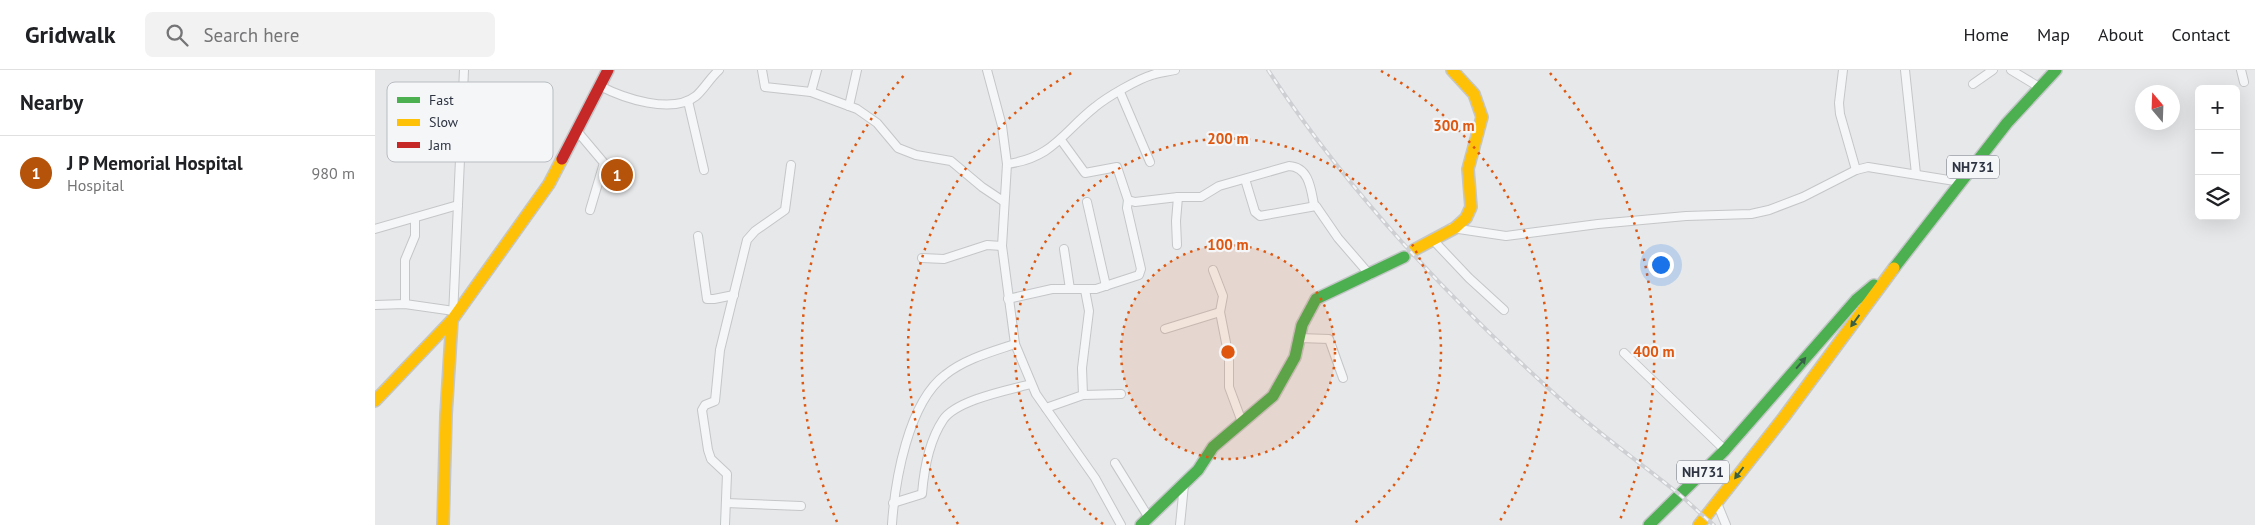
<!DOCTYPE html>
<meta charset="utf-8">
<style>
:root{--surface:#fff;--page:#f2f2f2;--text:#202124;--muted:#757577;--line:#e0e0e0;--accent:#b45309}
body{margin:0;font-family:"PT Sans",sans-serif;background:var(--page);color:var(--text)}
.controls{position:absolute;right:15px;top:15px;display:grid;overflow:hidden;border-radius:8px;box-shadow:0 5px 20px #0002}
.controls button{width:45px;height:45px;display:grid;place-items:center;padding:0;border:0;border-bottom:1px solid var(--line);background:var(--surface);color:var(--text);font:25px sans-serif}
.compass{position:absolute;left:1760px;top:15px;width:45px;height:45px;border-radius:50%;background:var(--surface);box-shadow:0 5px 20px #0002;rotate:341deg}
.you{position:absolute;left:1285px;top:194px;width:18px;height:18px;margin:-12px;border:4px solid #fff;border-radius:50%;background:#1a73e8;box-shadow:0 0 0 8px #1a73e833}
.badge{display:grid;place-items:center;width:32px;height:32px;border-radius:50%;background:var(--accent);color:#fff;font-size:16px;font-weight:700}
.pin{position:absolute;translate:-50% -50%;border:2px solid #fff;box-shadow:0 1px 5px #0006}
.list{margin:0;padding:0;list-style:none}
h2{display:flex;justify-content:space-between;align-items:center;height:65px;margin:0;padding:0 20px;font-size:21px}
h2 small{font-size:16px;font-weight:400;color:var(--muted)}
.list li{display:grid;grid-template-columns:32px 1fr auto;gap:15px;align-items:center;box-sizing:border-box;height:75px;padding:0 20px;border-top:1px solid var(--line)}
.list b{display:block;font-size:19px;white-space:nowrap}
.list p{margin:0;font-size:16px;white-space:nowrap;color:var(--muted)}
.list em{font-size:16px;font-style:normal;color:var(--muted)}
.icon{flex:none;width:28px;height:28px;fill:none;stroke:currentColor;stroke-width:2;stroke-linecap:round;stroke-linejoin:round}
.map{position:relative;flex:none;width:1880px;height:455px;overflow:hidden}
header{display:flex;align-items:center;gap:30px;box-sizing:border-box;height:70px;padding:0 25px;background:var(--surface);border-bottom:1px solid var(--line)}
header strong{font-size:24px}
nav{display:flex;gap:28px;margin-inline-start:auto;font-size:18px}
.search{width:350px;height:45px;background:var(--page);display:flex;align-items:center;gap:12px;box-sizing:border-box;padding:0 18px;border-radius:8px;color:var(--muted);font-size:19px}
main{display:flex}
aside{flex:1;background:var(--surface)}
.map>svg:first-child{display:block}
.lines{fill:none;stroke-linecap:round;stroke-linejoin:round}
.street-casing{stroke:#c4c6c8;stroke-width:10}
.fast-casing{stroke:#c4c6c8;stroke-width:14}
.slow-casing{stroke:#c4c6c8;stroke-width:14}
.jam-casing{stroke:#c4c6c8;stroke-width:14}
.street{stroke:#f5f6f7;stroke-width:8}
.fast{stroke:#4caf50;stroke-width:11}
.slow{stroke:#ffc107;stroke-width:11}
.jam{stroke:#c62828;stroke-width:11}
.rail-casing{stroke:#cecfd2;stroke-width:4}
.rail{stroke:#f4f6f8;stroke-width:2;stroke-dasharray:5.5;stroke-linecap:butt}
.oneway{fill:#385f47}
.ring{fill:none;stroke:#df570f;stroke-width:2.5;stroke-dasharray:2.5 5}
.labels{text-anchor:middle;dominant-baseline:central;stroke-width:4.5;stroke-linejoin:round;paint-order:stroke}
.shield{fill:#f4f6f8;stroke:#696e79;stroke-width:1}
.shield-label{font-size:14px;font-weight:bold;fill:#2e3442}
.key{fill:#f4f6f8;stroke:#b9bcc1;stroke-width:1}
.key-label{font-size:14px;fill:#2e3442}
.centre{fill:#df570f;stroke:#f4f6f8;stroke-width:2.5}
.ring-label{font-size:15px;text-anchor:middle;font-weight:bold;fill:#df570f;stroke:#f4f6f8;stroke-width:4.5;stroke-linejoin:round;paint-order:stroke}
</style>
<header>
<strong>Gridwalk</strong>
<div class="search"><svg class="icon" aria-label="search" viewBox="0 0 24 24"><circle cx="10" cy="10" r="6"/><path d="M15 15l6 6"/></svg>Search here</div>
<nav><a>Home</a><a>Map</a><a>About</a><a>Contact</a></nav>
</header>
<main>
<aside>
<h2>Nearby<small></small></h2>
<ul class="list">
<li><span class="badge">1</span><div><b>J P Memorial Hospital</b><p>Hospital</p></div><em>980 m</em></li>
</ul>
</aside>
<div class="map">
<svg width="1880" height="455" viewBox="0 0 1880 455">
<rect width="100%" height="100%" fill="#e6e8ea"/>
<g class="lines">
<defs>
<g id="street">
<path d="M 387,0 L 390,17 L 436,22 L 482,39 L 502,53 L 523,78 L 541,85 L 576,91 L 607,117 L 628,131"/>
<path d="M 612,0 L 627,56 L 632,94 L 627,176 L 640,274 L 661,324 L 720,408 L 746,455"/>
<path d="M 1468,0 L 1464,33 L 1465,44 L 1481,100"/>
<path d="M 1530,0 L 1541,104"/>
<path d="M 1636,0 L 1664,17"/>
<path d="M 1866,0 L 1869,12"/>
<path d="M 1598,14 L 1618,0"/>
<path d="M 225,16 C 248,28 297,45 321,26 C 329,19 335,8 344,0"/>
<path d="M 436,22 L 442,0"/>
<path d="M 745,22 L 775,92"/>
<path d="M 313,31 L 329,100"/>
<path d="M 474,36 L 482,0"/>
<path d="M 202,61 L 229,93 L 215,140"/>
<path d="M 686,70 L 710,103 L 742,97 L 753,130 L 760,132 L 803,127 L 826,127 L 844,116 L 914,96 C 934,97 936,119 939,135"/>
<path d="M 632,94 C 678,88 688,62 720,37 C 732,27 763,9 777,5 C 784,2 792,2 800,0"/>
<path d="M 870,109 L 880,142 L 885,146 L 941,136 L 963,168 L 995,205"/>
<path d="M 712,132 L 731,216"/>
<path d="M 1077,158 L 1131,166 L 1223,154 L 1311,146 L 1376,144 L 1394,140 L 1428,127 L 1481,100 L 1493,97 L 1586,112"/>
<path d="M 0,159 L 83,135"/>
<path d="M 323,166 L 332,229 L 339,229 L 359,225"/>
<path d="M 1058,170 L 1094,208 L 1129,240"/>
<path d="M 802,175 L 801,151 L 803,127"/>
<path d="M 689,179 L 695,219"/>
<path d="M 547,188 L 569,189 L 612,175 L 627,176"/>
<path d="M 838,200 L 848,226 L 845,242 L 854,288 L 854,317 L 867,352"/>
<path d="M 633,229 L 677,219 L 721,219 L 764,205 L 766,199 L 752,138 L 753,130"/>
<path d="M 30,234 L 30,190 L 40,166 L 40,148"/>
<path d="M 0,235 L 30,234 L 79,241"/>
<path d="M 78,246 L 89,0"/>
<path d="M 790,259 L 845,242"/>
<path d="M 924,268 L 954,269 L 968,308"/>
<path d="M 1249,283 L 1350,380"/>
<path d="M 708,325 L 707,298 L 714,241 L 710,220"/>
<path d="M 671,338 L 708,325 L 746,324"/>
<path d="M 740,393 L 774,448"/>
<path d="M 351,433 L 426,436"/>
<path d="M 518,433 L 547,424 C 549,399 554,371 568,350 C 581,330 634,320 656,314"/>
<path d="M 1342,433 L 1351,455"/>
<path d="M 517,454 C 520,411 533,333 570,305 C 590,289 616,282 640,274"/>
<path d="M 350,455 L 352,404 L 336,389 L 333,380 L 327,340 L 330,335 L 340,331 L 345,280 L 372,170 L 380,161 L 410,140 L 416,95"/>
<path d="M 805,455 L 809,415"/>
</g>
<g id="fast">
<path d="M 1519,198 L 1632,53 L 1681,0"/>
<path d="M 766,455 L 823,400 L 838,377 L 898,326 L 920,287 L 927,255 L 941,229 L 1029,187"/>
<path d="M 1274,455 L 1350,380 L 1481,230 L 1499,215"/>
</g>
<g id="slow">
<path d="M 1039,180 L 1080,158 L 1091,148 L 1096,137 L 1093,99 L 1107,47 L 1099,24 L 1077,0"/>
<path d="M 0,331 L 77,250 L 174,114 L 187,89"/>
<path d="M 68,455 L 71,345 L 77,250"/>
<path d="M 1324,455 L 1409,347 L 1519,198"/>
</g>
<path id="jam" d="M 187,89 L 233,0"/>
</defs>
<!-- street casing -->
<use href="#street" class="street-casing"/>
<!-- fast casing -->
<use href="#fast" class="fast-casing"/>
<!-- slow casing -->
<use href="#slow" class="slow-casing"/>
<!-- jam casing -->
<use href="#jam" class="jam-casing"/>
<!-- street -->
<use href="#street" class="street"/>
<!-- fast -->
<use href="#fast" class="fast"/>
<!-- slow -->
<use href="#slow" class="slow"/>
<!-- jam -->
<use href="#jam" class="jam"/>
<defs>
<path id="rail" d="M 893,0 C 976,126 1080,235 1192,335 C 1226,365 1264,392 1299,420 C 1313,431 1325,444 1339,455"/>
</defs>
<!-- rail casing -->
<use href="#rail" class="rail-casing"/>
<!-- rail -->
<use href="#rail" class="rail"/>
</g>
<!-- one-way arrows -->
<defs><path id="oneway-solid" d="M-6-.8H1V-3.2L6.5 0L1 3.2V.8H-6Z" transform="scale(1.25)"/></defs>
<g class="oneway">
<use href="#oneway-solid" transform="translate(1480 251) rotate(126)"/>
<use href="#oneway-solid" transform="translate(1426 293) rotate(-49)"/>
<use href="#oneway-solid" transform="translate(1364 403) rotate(127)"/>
</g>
<!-- distance rings -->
<circle cx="853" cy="282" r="107" fill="#df570f" fill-opacity=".12"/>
<g class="ring">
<circle cx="853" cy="282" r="107"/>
<path d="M728 454A213 213 0 1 1 978 454"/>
<path d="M583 454A320 320 0 0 1 700 1M1006 1A320 320 0 0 1 1123 454"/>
<path d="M462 452A426 426 0 0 1 531 3M1175 3A426 426 0 0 1 1244 452"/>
</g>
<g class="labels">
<!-- shield labels -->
<g class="shield">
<rect x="1572" y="85.5" width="52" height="23" rx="4"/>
<rect x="1302" y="390.5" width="52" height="23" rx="4"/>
</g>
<g class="shield-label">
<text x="1598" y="97">NH731</text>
<text x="1328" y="402">NH731</text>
</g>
</g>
<!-- legend -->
<rect x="12" y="12" width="166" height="80" rx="8" class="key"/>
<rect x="22" y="27" width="23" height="6" fill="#4caf50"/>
<rect x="22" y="49" width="23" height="7" fill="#ffc107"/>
<rect x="22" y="72" width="23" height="6" fill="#c62828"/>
<g class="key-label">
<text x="54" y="35">Fast</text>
<text x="54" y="57">Slow</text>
<text x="54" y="80">Jam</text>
</g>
<circle cx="853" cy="282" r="8" class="centre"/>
<g class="ring-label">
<text x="1079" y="61">300 m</text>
<text x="853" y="74">200 m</text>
<text x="853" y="180">100 m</text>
<text x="1279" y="287">400 m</text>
</g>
</svg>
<div class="controls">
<button>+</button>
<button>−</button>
<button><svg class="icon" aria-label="layers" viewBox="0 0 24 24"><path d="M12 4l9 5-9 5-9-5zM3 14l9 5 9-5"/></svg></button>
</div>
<svg class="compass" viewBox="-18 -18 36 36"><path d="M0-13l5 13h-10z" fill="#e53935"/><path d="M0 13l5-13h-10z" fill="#757577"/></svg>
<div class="you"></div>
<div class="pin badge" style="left:242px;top:105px">1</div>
</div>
</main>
